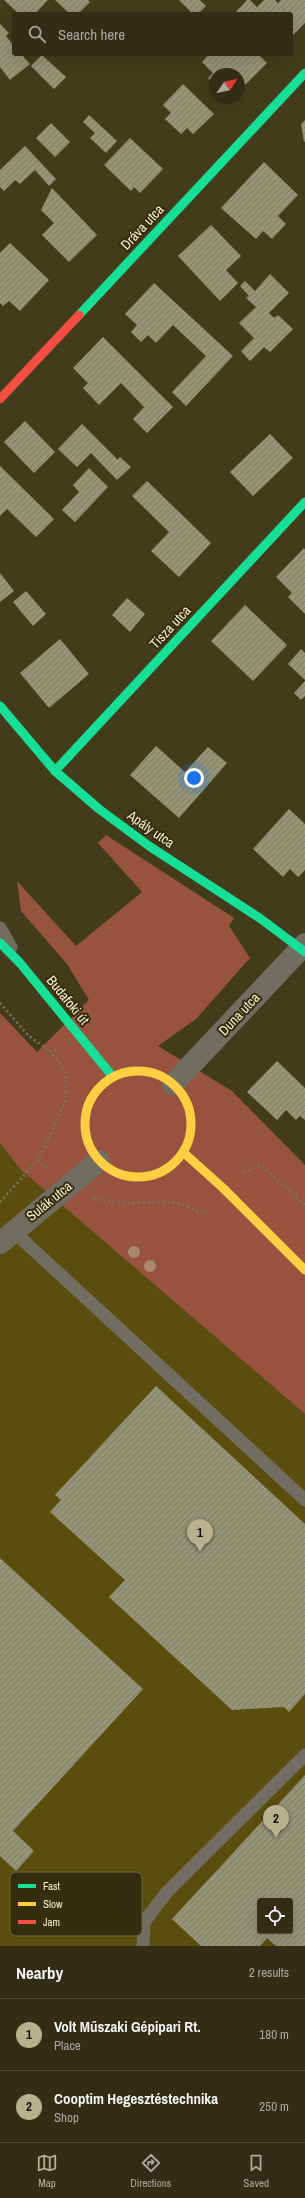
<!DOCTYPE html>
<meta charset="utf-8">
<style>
:root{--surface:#322d14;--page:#3a351d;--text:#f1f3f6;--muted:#a8a8a0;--line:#4d4934;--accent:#b9b08d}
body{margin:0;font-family:"Archivo Narrow",sans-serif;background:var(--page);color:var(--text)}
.controls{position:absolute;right:12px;bottom:12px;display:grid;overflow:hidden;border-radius:4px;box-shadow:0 4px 16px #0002}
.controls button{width:36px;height:36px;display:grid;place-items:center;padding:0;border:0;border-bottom:1px solid var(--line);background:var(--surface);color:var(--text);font:20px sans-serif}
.compass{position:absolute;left:209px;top:68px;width:36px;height:36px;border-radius:50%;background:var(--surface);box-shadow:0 4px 16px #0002;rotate:56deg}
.you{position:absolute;left:194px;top:778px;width:14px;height:14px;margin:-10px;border:3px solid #fff;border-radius:50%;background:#1a73e8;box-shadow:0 0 0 6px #1a73e833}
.badge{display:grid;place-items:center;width:26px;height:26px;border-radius:50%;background:var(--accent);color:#111;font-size:13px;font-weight:700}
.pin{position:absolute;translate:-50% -33px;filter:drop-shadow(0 1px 2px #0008)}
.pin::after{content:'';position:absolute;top:21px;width:14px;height:12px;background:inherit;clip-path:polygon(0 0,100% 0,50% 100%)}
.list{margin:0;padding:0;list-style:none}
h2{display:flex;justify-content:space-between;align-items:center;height:52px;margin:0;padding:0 16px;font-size:17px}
h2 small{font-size:13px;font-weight:400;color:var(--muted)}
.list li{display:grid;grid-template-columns:26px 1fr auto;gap:12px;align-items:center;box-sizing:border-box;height:72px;padding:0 16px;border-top:1px solid var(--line)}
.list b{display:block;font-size:15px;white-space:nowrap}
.list p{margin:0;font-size:13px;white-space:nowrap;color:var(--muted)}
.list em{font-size:13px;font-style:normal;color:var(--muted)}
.icon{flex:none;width:22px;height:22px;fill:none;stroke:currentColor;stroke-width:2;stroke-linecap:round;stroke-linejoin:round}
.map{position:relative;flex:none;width:305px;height:1946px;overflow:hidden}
.search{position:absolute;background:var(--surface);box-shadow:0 4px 16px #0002;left:12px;right:12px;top:12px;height:44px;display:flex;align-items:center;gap:10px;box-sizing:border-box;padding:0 14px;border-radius:4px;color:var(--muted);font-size:15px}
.sheet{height:196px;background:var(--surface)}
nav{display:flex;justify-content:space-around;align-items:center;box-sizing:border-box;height:56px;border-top:1px solid var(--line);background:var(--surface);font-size:11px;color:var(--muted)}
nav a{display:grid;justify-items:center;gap:2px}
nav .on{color:var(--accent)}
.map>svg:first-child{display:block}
.built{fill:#5b4d0d;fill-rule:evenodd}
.green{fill:#97533e}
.building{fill:url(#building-hatch);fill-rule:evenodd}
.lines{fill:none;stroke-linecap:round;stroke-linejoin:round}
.path{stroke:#797464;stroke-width:2.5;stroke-dasharray:2 3;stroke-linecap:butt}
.lane{stroke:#716d60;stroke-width:13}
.street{stroke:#716d60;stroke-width:22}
.fast{stroke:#16e098;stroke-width:9}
.slow{stroke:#ffcf43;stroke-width:9}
.jam{stroke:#f24e42;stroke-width:9}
.tree{fill:#aa8770}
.labels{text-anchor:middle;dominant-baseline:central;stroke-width:4;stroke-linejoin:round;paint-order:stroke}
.street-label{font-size:14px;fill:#f8eecb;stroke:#342d0e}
.key{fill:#342d0e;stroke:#6f6747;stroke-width:1}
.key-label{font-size:11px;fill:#f8eecb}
</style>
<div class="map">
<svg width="305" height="1946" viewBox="0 0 305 1946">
<defs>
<pattern id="building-hatch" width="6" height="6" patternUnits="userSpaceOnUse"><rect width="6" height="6" fill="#959477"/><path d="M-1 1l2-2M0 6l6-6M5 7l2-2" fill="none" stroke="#7e7d66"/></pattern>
</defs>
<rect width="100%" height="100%" fill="#433c1b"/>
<!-- built -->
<path class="built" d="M 0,1143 L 20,1169 L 305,1414 L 305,1946 L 0,1946 ZM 260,1901 L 290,1901 L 290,1931 L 260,1931 Z"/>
<!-- green -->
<path class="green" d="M 106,835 L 234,918 L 229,926 L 250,958 L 196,1019 L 158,1046 L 232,1091 L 305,1165 L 305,1414 L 20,1169 L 0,1143 L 0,1013 L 37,1052 L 89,1000 L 67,964 L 21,911 L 17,881 L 76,946 L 142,892 L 98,843 Z"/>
<!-- building -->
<g class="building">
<path d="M 4,0 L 48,0 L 35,14 L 19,14 Z"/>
<path d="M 55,0 L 88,0 L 90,2 L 78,14 L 70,14 Z"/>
<path d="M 179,0 L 200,0 L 206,6 L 198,14 L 193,14 Z"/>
<path d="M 247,0 L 250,0 L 257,7 L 264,0 L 275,0 L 278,3 L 281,0 L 305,0 L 305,23 L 291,37 L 291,14 L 234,14 Z"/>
<path d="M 0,24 L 9,33 L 6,36 L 14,46 L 14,54 L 21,54 L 30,64 L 10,80 L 0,67 Z"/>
<path d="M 209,54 L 258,54 L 267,63 L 239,91 L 239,74 L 215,74 L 215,85 L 208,78 L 213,73 L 202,62 Z"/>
<path d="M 42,55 L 66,77 L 54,89 L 31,66 Z"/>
<path d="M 183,84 L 214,114 L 193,134 L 187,128 L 181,134 L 165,119 L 171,113 L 163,105 Z"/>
<path d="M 89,115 L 117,141 L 106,153 L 90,138 L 95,133 L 83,122 Z"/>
<path d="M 305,120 L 305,141 L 304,142 L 301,124 Z"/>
<path d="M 51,123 L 70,142 L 55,157 L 36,138 Z"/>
<path d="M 130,138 L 163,169 L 140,193 L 134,187 L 131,191 L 104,165 Z"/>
<path d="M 25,146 L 56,179 L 49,186 L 35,170 L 20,184 L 15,180 L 4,191 L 0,187 L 0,170 Z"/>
<path d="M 264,162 L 298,195 L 278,216 L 286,224 L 272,239 L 263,231 L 256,239 L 221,208 Z"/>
<path d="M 52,188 L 97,235 L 69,262 L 42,235 L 54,223 L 41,210 Z"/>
<path d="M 211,225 L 241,256 L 226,270 L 238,283 L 220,301 L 178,256 Z"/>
<path d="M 10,243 L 49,280 L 20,311 L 9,301 L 3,306 L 0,303 L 0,253 Z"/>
<path d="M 270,274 L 289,293 L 269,313 L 274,318 L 278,315 L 293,329 L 270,352 L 264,347 L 250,361 L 241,351 L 254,338 L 239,323 L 256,307 L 246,298 L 249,296 L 240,286 L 245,281 L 255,291 Z"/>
<path d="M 154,283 L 233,356 L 186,406 L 172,392 L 206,356 L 173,325 L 156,343 L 148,335 L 141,342 L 131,332 L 137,325 L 125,314 Z"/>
<path d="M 103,337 L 173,407 L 147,433 L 133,419 L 144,407 L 121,383 L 99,405 L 83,388 L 88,383 L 73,368 Z"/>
<path d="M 25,421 L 55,452 L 34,473 L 4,442 Z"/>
<path d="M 82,424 L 118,460 L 120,457 L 131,467 L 117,480 L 91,453 L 77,467 L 58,449 Z"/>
<path d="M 270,434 L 293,458 L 253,496 L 230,472 Z"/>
<path d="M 0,466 L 54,519 L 36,537 L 7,509 L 0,516 Z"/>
<path d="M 89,468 L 108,487 L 75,522 L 62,510 L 79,492 L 73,485 Z"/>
<path d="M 147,481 L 211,543 L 179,577 L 151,551 L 169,532 L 132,496 Z"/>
<path d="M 304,548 L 305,550 L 305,614 L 288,597 L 292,593 L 276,577 Z"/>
<path d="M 0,573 L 14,591 L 0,602 Z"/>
<path d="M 26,591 L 46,614 L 33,626 L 13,602 Z"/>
<path d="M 127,598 L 145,614 L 130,632 L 112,615 Z"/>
<path d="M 245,605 L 287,645 L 253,681 L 211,641 Z"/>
<path d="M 60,639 L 89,674 L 49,708 L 20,673 Z"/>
<path d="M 301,649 L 305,653 L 305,680 L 288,664 Z"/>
<path d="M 305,681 L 305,696 L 301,700 L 294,693 Z"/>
<path d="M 156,746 L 185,772 L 208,747 L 227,763 L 179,818 L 130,775 Z"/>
<path d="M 289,809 L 305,824 L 305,870 L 298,877 L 290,869 L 283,877 L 253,849 Z"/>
<path d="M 277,1061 L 305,1088 L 305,1120 L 300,1116 L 296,1120 L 286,1110 L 277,1120 L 247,1092 Z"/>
<path d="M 156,1386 L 305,1524 L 305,1694 L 289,1712 L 284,1707 L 232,1710 L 109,1597 L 125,1580 L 50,1512 L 61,1500 L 55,1495 Z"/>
<path d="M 0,1558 L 143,1689 L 13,1831 L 34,1851 L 16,1871 L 0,1856 Z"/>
<path d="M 305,1775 L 305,1946 L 276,1946 L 267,1938 L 260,1946 L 201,1946 L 172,1919 ZM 260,1901 L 290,1901 L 290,1931 L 260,1931 Z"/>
</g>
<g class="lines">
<!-- path -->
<g class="path">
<path d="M 0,1003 L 28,1035 L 51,1052 L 57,1049"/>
<path d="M 38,1160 L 48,1170"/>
<path d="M 244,1173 L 257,1166 L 264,1168 L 305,1205"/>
<path d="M 93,1199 L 129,1203 L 167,1202 L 181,1204 L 204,1214 L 207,1210"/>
<path d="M 0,1202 L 38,1160 L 65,1103 L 66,1073 L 51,1052"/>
</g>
<!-- lane -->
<g class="lane">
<path d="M 0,928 L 11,947"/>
<path d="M 13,1231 L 305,1500"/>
<path d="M 143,1946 L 144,1922 L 167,1892 L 305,1755"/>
</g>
<!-- street -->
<g class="street">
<path d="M 173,1084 L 305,944"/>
<path d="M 0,1243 L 99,1161"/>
</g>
<!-- fast -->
<g class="fast">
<path d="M 79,315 L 305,73"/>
<path d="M 0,706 L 55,771 L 99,809 L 149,846 L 261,919 L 305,952"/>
<path d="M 55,771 L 305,502"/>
<path d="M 0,943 L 20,963 L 113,1077"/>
</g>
<!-- slow -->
<g class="slow">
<circle cx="138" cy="1124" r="53"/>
<path d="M 183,1152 L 223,1188 L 305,1270"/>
</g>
<!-- jam -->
<path class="jam" d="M 0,399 L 79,315"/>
</g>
<!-- trees -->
<g class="tree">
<circle cx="134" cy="1252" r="6"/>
<circle cx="150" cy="1266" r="6"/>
</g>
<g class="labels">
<!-- street labels -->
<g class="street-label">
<text transform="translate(142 227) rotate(-47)">Dráva utca</text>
<text transform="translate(170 627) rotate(-47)">Tisza utca</text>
<text transform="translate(151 829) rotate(35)">Apály utca</text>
<text transform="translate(68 1000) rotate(51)">Budafoki út</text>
<text transform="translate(239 1014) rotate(-47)">Duna utca</text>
<text transform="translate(49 1201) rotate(-39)">Sulák utca</text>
</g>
</g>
<!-- legend -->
<rect x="10" y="1872" width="132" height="64" rx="6" class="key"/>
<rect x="18" y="1884" width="18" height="4" fill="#16e098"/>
<rect x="18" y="1902" width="18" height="4" fill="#ffcf43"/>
<rect x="18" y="1920" width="18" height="4" fill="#f24e42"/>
<g class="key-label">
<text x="43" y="1890">Fast</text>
<text x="43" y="1908">Slow</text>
<text x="43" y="1926">Jam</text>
</g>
</svg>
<div class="controls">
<button><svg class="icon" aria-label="locate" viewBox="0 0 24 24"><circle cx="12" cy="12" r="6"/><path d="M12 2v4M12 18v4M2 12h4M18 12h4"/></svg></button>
</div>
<svg class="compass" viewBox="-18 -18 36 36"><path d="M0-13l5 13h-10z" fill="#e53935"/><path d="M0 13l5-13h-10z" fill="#a8a8a0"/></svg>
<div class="you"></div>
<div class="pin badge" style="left:200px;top:1552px">1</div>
<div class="pin badge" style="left:276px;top:1838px">2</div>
<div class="search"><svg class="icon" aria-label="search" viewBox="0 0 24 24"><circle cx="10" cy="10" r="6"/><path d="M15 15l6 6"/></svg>Search here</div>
</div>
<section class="sheet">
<h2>Nearby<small>2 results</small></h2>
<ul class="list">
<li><span class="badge">1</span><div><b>Volt Műszaki Gépipari Rt.</b><p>Place</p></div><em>180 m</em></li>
<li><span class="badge">2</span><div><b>Cooptim Hegesztéstechnika</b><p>Shop</p></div><em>250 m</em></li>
</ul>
</section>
<nav>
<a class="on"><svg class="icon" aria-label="map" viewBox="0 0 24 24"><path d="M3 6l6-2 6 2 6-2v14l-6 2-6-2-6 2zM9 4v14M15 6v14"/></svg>Map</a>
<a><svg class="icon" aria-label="directions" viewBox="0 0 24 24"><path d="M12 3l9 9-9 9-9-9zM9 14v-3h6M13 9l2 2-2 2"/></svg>Directions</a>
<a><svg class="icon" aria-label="saved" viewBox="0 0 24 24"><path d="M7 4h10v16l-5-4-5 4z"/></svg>Saved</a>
</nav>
